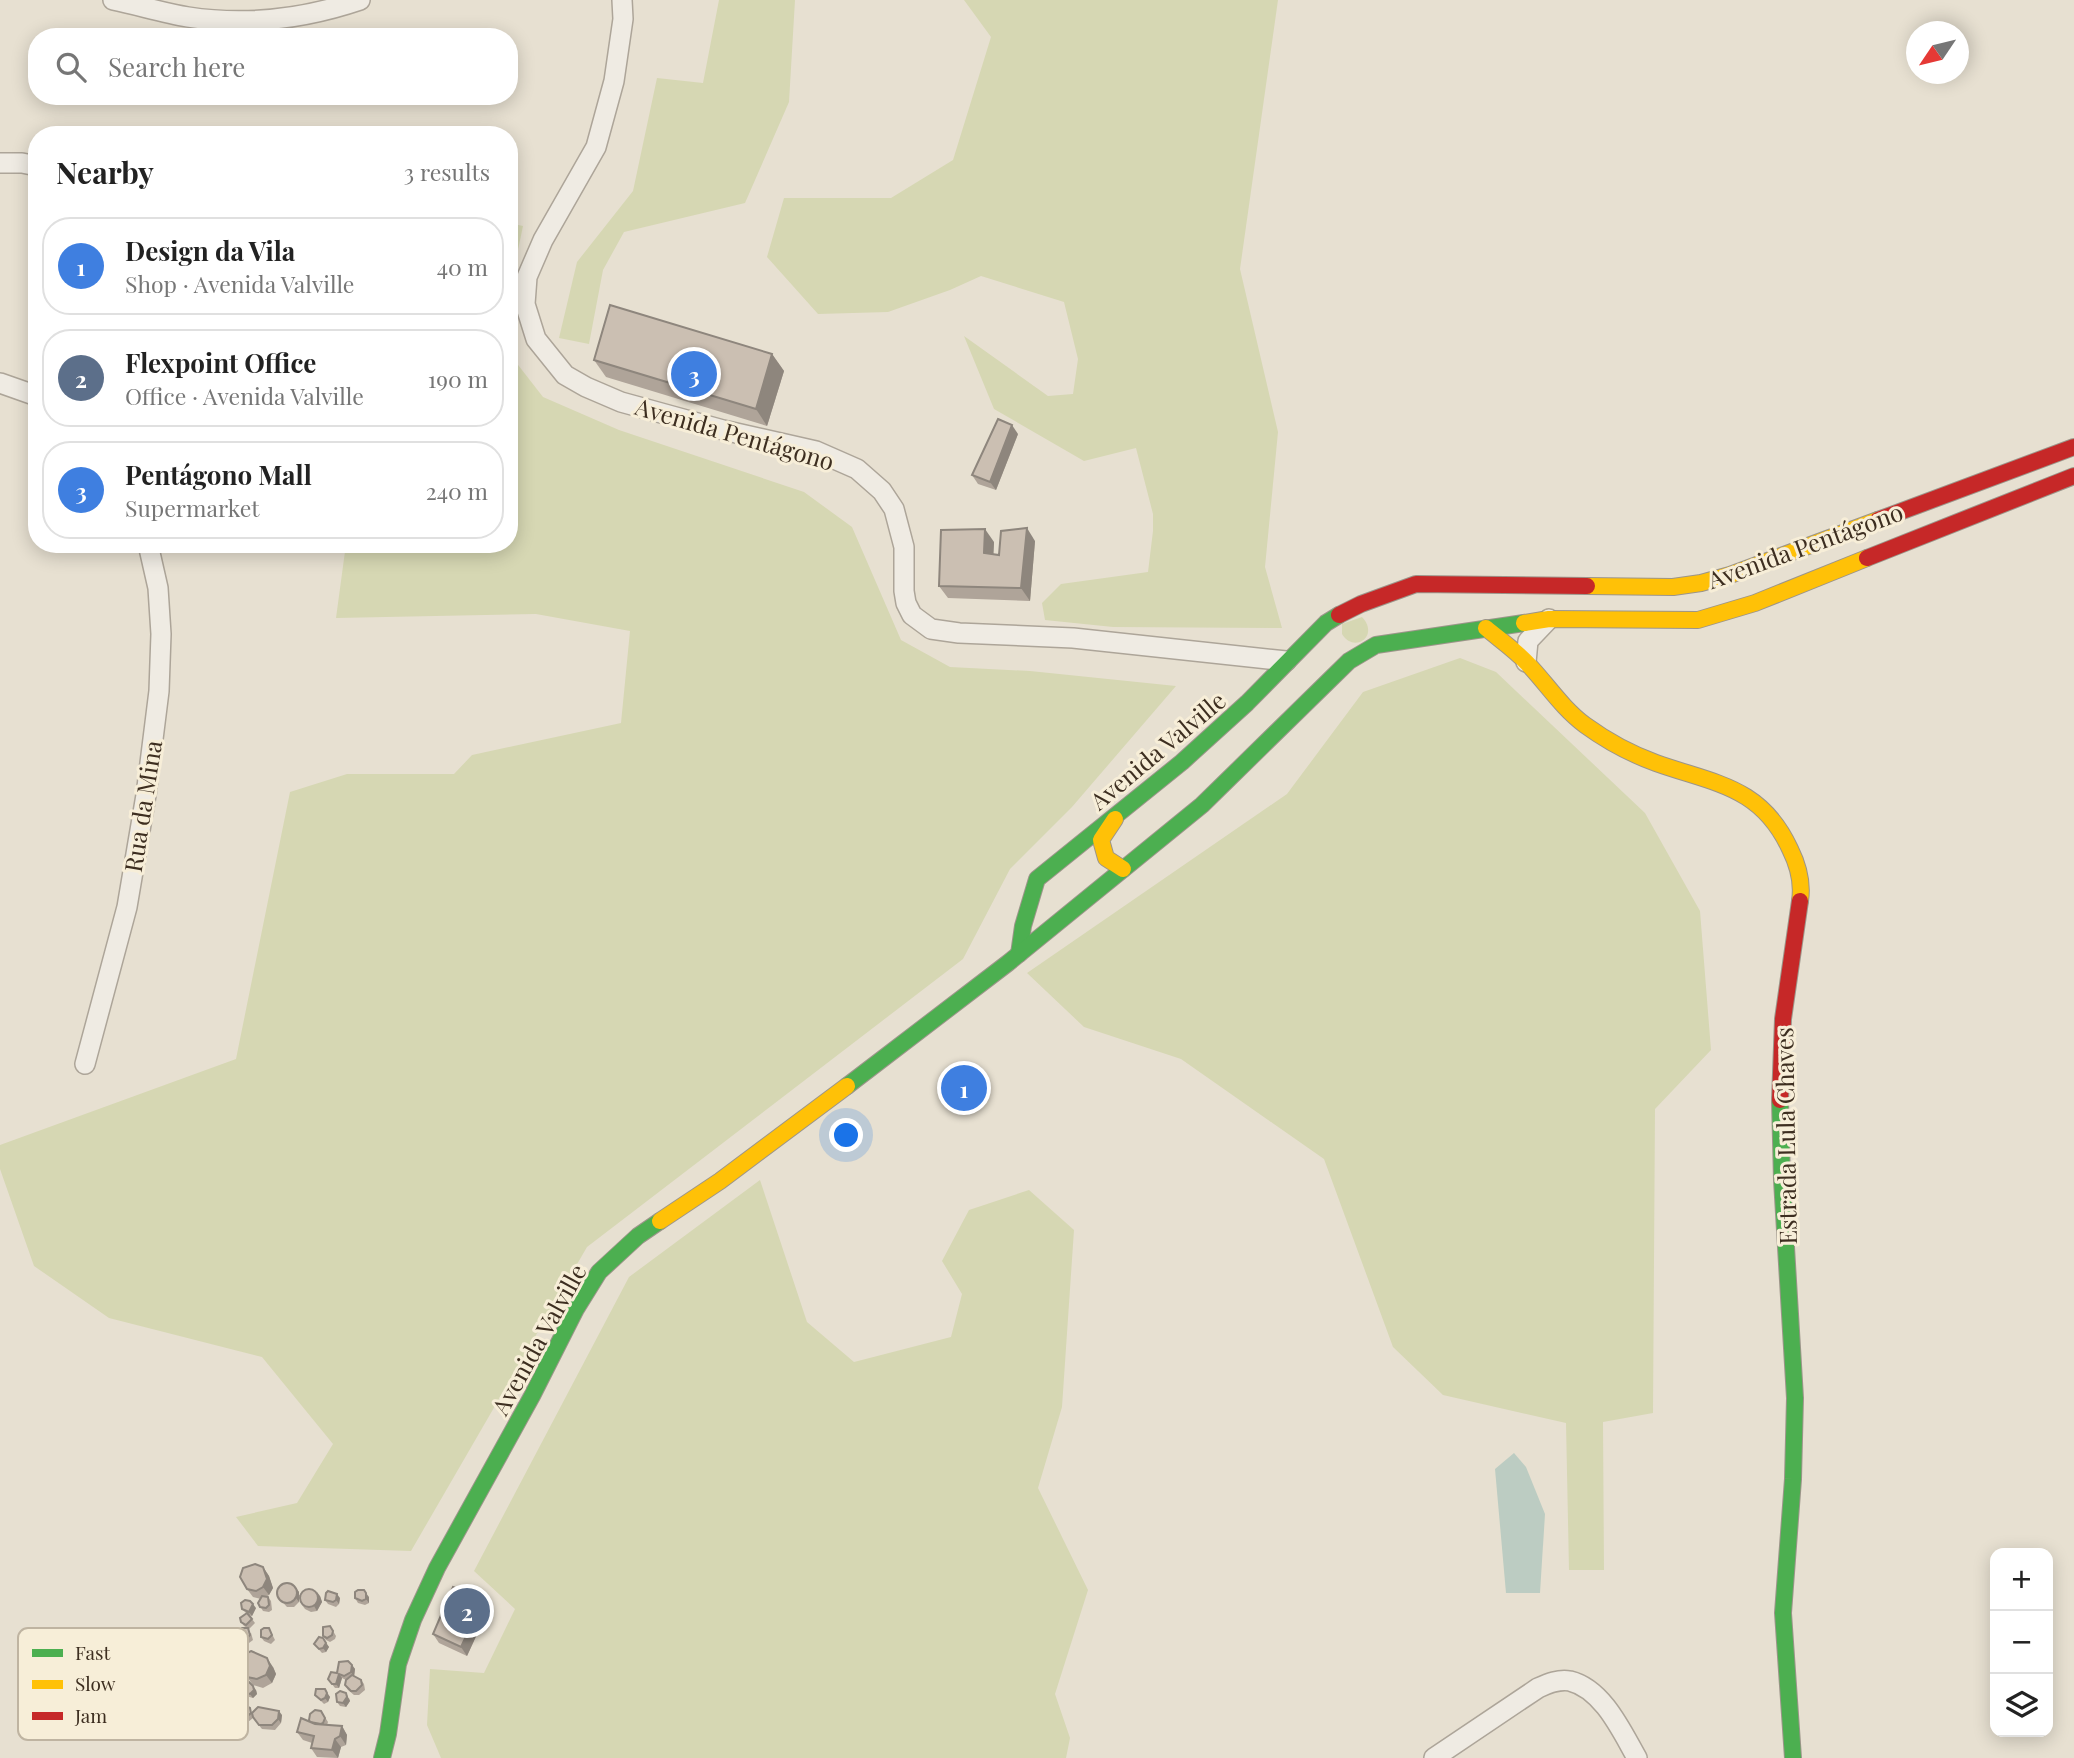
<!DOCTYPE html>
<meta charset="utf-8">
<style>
:root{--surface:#fff;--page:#f2f2f2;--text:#222;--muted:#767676;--line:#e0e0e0;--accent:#786c5e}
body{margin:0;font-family:"Playfair Display",serif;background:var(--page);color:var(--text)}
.controls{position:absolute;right:21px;bottom:21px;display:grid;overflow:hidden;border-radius:14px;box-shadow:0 4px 18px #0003}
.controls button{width:63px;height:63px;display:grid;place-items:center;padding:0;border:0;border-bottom:2px solid var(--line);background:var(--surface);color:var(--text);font:35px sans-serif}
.compass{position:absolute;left:1906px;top:21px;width:63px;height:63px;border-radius:50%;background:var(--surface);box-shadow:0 4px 18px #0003;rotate:235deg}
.you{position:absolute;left:847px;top:1136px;width:24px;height:24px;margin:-18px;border:5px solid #fff;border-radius:50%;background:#1a73e8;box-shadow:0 0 0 10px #1a73e833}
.badge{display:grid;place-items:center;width:46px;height:46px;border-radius:50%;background:var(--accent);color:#fff;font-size:23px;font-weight:700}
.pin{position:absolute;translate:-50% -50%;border:4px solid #fff;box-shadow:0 2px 7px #0006}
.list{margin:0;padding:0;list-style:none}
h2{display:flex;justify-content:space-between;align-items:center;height:91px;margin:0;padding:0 28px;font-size:30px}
h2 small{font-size:23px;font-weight:400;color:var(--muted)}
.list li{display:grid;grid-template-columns:46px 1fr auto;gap:21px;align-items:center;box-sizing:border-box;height:98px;margin:0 14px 14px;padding:0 14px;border:2px solid var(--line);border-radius:28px}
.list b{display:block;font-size:26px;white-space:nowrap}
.list p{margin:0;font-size:23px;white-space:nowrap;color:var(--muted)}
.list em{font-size:23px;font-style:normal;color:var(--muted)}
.icon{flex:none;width:38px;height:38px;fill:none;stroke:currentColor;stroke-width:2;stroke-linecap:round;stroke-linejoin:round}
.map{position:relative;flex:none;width:2074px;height:1758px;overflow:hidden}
.search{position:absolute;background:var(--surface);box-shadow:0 4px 18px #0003;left:28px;top:28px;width:490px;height:77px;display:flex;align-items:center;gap:18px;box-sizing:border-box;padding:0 24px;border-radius:28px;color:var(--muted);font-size:26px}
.panel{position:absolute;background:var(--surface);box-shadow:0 4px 18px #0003;left:28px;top:126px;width:490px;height:427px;border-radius:28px}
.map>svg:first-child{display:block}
.green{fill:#d6d7b3}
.water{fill:#bcccc2}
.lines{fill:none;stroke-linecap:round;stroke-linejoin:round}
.street-casing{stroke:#ada599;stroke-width:22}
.fast-casing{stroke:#9c958a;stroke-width:18}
.slow-casing{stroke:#9c958a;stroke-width:18}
.jam-casing{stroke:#9c958a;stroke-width:18}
.street{stroke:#efebe3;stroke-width:19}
.fast{stroke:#4caf50;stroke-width:16}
.slow{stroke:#ffc107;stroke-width:16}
.jam{stroke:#c62828;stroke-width:16}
.wall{fill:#afa499}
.shaded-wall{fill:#8e867d}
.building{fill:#cbbfb2;stroke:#8e867d;stroke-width:2}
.labels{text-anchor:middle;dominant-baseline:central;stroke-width:6;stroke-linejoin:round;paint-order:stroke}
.street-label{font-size:24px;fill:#3d2e20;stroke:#f7eed8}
.key{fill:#f7eed8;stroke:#bfb4a1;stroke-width:2}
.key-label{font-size:19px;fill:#3d2e20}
</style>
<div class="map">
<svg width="2074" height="1758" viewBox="0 0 2074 1758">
<rect width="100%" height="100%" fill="#e7e0d1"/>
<!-- green -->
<g class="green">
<path d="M 719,0 L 795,0 L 789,102 L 745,203 L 624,232 L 603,270 L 589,344 L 559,338 L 577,262 L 633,191 L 657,78 L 703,83 Z"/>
<path d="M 964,0 L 1278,0 L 1240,269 L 1278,432 L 1265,567 L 1282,628 L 1113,627 L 1045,620 L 1042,603 L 1061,584 L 1148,572 L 1153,531 L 1153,514 L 1136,448 L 1084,461 L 994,409 L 964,336 L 1048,396 L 1073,394 L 1078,359 L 1064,302 L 981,276 L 950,290 L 888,312 L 818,314 L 767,257 L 784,198 L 891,198 L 953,160 L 991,37 Z"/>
<path d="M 509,223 L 523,226 L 509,293 Z"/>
<path d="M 509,339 L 515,361 L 543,397 L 619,430 L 804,492 L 852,527 L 901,640 L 950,667 L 1030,671 L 1176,686 L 1072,807 L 1010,869 L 963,959 L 587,1247 L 411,1551 L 258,1546 L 236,1517 L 297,1503 L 333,1444 L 262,1357 L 109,1318 L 34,1266 L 0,1169 L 0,1145 L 236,1059 L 290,792 L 347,774 L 454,774 L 472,755 L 621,723 L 630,631 L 536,614 L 336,618 L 346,544 L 509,544 Z"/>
<path d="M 1362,617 C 1380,636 1354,654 1342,634 L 1342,624 Z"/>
<path d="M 1460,658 L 1496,672 L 1645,813 L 1700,911 L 1711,1050 L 1655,1109 L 1653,1413 L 1603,1422 L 1604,1570 L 1569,1570 L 1566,1423 L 1443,1395 L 1393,1347 L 1324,1159 L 1181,1059 L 1084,1027 L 1027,973 L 1287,794 L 1363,692 Z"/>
<path d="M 760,1180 L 807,1322 L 854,1362 L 951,1337 L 962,1294 L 942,1261 L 969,1210 L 1029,1190 L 1074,1230 L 1062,1407 L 1038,1488 L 1088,1590 L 1055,1694 L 1070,1738 L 1066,1758 L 441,1758 L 427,1725 L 430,1669 L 484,1673 L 515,1609 L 474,1571 L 629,1277 Z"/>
</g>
<!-- water -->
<path class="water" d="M 1514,1453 L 1526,1467 L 1545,1514 L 1540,1593 L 1506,1593 L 1495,1469 Z"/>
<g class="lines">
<defs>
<g id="street">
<path d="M 113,0 C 138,5 163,13 188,17 C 247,26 304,19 360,0"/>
<path d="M 622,0 L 623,19 L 614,81 L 596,147 L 543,240 L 527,277 L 525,304 L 536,339 L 565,375 L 586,387 L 621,402 L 723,430 L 816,451 L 857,469 L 882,491 L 894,509 L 904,547 L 904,591 L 906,603 L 912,615 L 931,629 L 959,633 L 1073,638 L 1286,661"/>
<path d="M 0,163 L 22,163 L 37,166"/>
<path d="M 0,383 L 37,396"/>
<path d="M 1526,662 L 1528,641 L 1549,619"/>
<path d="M 85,1064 L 127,907 L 146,795 L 159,691 L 161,634 L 158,588 L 148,544"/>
<path d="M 1434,1758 L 1538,1688 C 1549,1683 1559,1679 1570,1681 C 1603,1689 1622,1732 1637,1758"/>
</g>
<g id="fast">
<path d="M 1019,954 L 1023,926 L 1037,879 L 1182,762 L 1247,703 L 1326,623 L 1339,615"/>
<path d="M 847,1086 L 1008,963 L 1202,805 L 1349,661 L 1376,645 L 1524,623"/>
<path d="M 1780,1100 L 1782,1180 L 1795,1398 L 1793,1479 L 1783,1613 L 1793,1758"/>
<path d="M 382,1758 L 388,1734 L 398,1664 L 413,1620 L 437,1568 L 532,1396 L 576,1309 L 599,1272 L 638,1236 L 660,1221"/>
</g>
<g id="slow">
<path d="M 1587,586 L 1673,587 L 1701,583 L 1730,575 L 1878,520"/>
<path d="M 1524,623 L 1549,619 L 1698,620 L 1755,603 L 1867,558"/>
<path d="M 1486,628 C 1499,639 1515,650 1527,663 C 1547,684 1562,708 1585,725 C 1607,741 1631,754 1656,763 C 1715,784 1761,786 1790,849 C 1798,865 1803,882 1800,901"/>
<path d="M 1115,819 L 1101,840 L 1106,858 L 1123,869"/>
<path d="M 660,1221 L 720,1181 L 847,1086"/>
</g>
<g id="jam">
<path d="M 1878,520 L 2074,447"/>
<path d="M 1867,558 L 2074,476"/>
<path d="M 1339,615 L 1361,604 L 1416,584 L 1587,586"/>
<path d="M 1780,1100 L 1783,1019 L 1800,901"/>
</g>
</defs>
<!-- street casing -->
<use href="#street" class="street-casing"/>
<!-- fast casing -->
<use href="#fast" class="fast-casing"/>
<!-- slow casing -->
<use href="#slow" class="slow-casing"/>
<!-- jam casing -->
<use href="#jam" class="jam-casing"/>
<!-- street -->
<use href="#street" class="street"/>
<!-- fast -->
<use href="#fast" class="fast"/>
<!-- slow -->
<use href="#slow" class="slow"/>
<!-- jam -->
<use href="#jam" class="jam"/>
</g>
<!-- wall -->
<g class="wall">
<path d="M 772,354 L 784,371 L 767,426 L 606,377 L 594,360 Z"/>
<path d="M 1018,434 L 996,490 L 978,484 L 972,475 Z"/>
<path d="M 1035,541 L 1030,601 L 948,598 L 939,586 L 994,542 L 993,554 L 999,555 Z"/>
<path d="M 263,1567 L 269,1576 L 273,1588 L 269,1595 L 266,1597 L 268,1597 L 271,1601 L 272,1610 L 269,1612 L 263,1611 L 258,1603 L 261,1599 L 253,1597 L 247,1589 Z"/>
<path d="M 296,1588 L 299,1592 L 299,1595 L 320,1596 L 322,1602 L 317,1611 L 311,1612 L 305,1609 L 302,1605 L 299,1597 L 299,1602 L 294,1607 L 287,1607 L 277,1596 Z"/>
<path d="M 369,1597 L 369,1603 L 365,1605 L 358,1603 L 355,1598 Z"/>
<path d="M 340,1598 L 339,1604 L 336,1607 L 328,1604 L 325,1600 Z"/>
<path d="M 483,1600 L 489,1608 L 467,1656 L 439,1643 L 433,1634 Z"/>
<path d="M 256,1608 L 252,1616 L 249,1615 L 255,1623 L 249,1629 L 244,1626 L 241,1622 L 246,1613 L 242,1609 Z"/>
<path d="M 330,1626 L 336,1636 L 335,1639 L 330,1642 L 326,1640 L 323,1636 Z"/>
<path d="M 269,1628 L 275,1640 L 271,1644 L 264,1641 L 261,1637 Z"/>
<path d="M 251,1633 L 253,1640 L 249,1643 L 243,1642 L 238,1635 Z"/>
<path d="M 323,1638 L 329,1647 L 326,1652 L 322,1653 L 314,1644 Z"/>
<path d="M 352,1665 L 355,1669 L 354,1676 L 361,1680 L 364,1684 L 365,1690 L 359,1695 L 354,1695 L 348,1690 L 345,1685 L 346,1680 L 342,1678 L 339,1688 L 335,1688 L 328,1679 Z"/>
<path d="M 273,1667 L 276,1674 L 272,1683 L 263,1688 L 253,1685 L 247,1677 Z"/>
<path d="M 325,1689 L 330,1697 L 328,1702 L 324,1704 L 315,1695 Z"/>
<path d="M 256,1690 L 257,1694 L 253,1698 L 246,1696 L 243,1692 Z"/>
<path d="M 349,1698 L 350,1701 L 346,1707 L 340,1706 L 337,1702 Z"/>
<path d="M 321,1711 L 328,1722 L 327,1725 L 342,1726 L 347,1735 L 346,1745 L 341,1747 L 338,1758 L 317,1757 L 311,1748 L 312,1743 L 303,1740 L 297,1732 L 310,1722 Z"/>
<path d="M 253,1712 L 282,1715 L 281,1723 L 275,1730 L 262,1729 L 253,1718 L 248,1722 L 239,1713 Z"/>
</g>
<!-- shaded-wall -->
<g class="shaded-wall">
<path d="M 772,354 L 784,371 L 767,426 L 756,409 Z"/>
<path d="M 1012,425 L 1018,434 L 996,490 L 990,482 Z"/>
<path d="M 1027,528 L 1035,541 L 1030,601 L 1021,588 Z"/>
<path d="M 985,529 L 994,542 L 993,566 L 984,553 Z"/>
<path d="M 263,1567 L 269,1576 L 273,1588 L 269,1595 L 263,1587 Z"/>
<path d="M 296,1588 L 299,1592 L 299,1602 L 296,1598 Z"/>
<path d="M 317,1592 L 320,1596 L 322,1602 L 317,1611 L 314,1606 Z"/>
<path d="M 366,1593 L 369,1597 L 369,1603 L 366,1599 Z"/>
<path d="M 337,1594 L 340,1598 L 339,1604 L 336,1600 Z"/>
<path d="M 483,1600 L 489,1608 L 467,1656 L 461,1647 Z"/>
<path d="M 253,1604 L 256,1608 L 252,1616 L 249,1612 Z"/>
<path d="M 326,1643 L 329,1647 L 326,1652 L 323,1648 Z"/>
<path d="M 267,1658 L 273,1667 L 276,1674 L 272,1683 L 266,1675 Z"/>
<path d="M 352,1665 L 355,1669 L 354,1677 L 351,1672 Z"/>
<path d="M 339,1674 L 342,1678 L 339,1688 L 336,1684 Z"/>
<path d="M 253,1686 L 256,1690 L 257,1694 L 253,1698 L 250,1694 Z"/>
<path d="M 327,1693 L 330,1697 L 328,1702 L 325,1698 Z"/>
<path d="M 346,1693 L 350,1701 L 346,1707 L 343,1703 Z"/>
<path d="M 279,1711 L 282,1715 L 281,1723 L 278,1719 Z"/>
<path d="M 342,1726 L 347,1735 L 346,1745 L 340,1736 Z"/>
<path d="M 335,1739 L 341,1747 L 338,1758 L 332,1750 Z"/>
</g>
<!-- building -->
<g class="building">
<path d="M 610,305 L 772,354 L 756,409 L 594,360 Z"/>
<path d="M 998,419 L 1012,425 L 990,482 L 972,475 Z"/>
<path d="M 1027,528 L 1021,588 L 939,586 L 941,530 L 985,529 L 984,553 L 999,555 L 1001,531 Z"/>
<path d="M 255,1564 L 263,1567 L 267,1579 L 263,1587 L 256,1591 L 247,1589 L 240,1577 L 243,1568 Z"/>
<circle cx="287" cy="1593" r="10"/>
<path d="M 453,1587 L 483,1600 L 461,1647 L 433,1634 Z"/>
<circle cx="309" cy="1598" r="9"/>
<path d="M 358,1590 L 364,1590 L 366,1593 L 366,1599 L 362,1601 L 355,1598 L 355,1592 Z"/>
<path d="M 328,1591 L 337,1594 L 336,1600 L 333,1602 L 325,1600 L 326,1593 Z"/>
<path d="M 262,1596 L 268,1597 L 269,1605 L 266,1608 L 260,1607 L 258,1603 Z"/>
<path d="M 245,1600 L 250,1601 L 253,1604 L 249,1612 L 242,1609 L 241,1603 Z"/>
<path d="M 247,1613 L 252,1619 L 246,1625 L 241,1622 L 240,1618 Z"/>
<path d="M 330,1626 L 333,1631 L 332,1635 L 327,1638 L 323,1636 L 323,1627 Z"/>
<path d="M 242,1628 L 248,1628 L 250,1635 L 246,1639 L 240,1638 L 238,1635 Z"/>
<path d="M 264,1628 L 269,1628 L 272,1635 L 268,1639 L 261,1637 L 261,1630 Z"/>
<path d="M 319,1637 L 323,1638 L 326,1643 L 323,1648 L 319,1649 L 314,1644 Z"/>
<path d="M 251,1651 L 267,1658 L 270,1666 L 266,1675 L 257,1679 L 247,1677 L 240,1665 L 243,1655 Z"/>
<path d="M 348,1661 L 352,1665 L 351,1672 L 344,1676 L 339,1674 L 336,1684 L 332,1684 L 328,1679 L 331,1672 L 337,1673 L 339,1662 Z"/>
<path d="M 352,1675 L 361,1680 L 362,1685 L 356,1691 L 351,1691 L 345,1685 L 346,1680 Z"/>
<path d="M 249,1682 L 253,1686 L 254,1690 L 250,1694 L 243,1692 L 242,1688 L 245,1683 Z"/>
<path d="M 316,1689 L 325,1689 L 327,1693 L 325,1698 L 321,1700 L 315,1695 Z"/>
<path d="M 340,1691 L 346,1693 L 347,1697 L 343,1703 L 337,1702 L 336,1694 Z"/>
<path d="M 244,1705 L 250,1708 L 251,1713 L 245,1718 L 239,1713 L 239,1709 Z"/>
<path d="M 258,1707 L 279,1711 L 278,1719 L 272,1725 L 259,1725 L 253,1717 L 252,1713 Z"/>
<path d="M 315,1710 L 321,1711 L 325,1718 L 323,1723 L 321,1724 L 310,1722 L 309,1720 L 310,1714 Z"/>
<path d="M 301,1718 L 315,1724 L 342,1726 L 340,1736 L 335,1739 L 332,1750 L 311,1748 L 314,1736 L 297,1732 Z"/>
</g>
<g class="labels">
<!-- street labels -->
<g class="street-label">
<text transform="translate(735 433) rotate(16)">Avenida Pentágono</text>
<text transform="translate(1805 545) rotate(-20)">Avenida Pentágono</text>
<text transform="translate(1157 750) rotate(-40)">Avenida Valville</text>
<text transform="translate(142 806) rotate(-81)">Rua da Mina</text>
<text transform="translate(1785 1136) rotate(-91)">Estrada Lula Chaves</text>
<text transform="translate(538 1339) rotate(-61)">Avenida Valville</text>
</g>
</g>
<!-- legend -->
<rect x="18" y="1628" width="230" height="112" rx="10" class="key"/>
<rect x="32" y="1649" width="31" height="8" fill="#4caf50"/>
<rect x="32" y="1680" width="31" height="9" fill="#ffc107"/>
<rect x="32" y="1712" width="31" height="8" fill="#c62828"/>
<g class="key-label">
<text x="75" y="1660">Fast</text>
<text x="75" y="1691">Slow</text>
<text x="75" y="1723">Jam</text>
</g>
</svg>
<div class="controls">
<button>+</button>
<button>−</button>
<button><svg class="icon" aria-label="layers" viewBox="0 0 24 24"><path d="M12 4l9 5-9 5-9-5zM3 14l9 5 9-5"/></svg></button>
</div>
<svg class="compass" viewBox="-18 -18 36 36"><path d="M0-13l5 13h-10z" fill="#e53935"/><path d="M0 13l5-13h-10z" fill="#767676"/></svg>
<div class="you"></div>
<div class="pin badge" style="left:964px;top:1088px;background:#3f7fe0">1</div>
<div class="pin badge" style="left:467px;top:1611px;background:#5c6f8a">2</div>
<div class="pin badge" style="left:694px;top:374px;background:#3f7fe0">3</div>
<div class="search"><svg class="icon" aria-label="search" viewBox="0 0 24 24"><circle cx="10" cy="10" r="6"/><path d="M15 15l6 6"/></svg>Search here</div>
<section class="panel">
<h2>Nearby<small>3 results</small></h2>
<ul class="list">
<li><span class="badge" style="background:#3f7fe0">1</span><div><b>Design da Vila</b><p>Shop · Avenida Valville</p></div><em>40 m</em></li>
<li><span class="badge" style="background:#5c6f8a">2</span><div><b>Flexpoint Office</b><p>Office · Avenida Valville</p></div><em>190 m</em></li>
<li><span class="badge" style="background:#3f7fe0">3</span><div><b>Pentágono Mall</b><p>Supermarket</p></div><em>240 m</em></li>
</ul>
</section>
</div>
